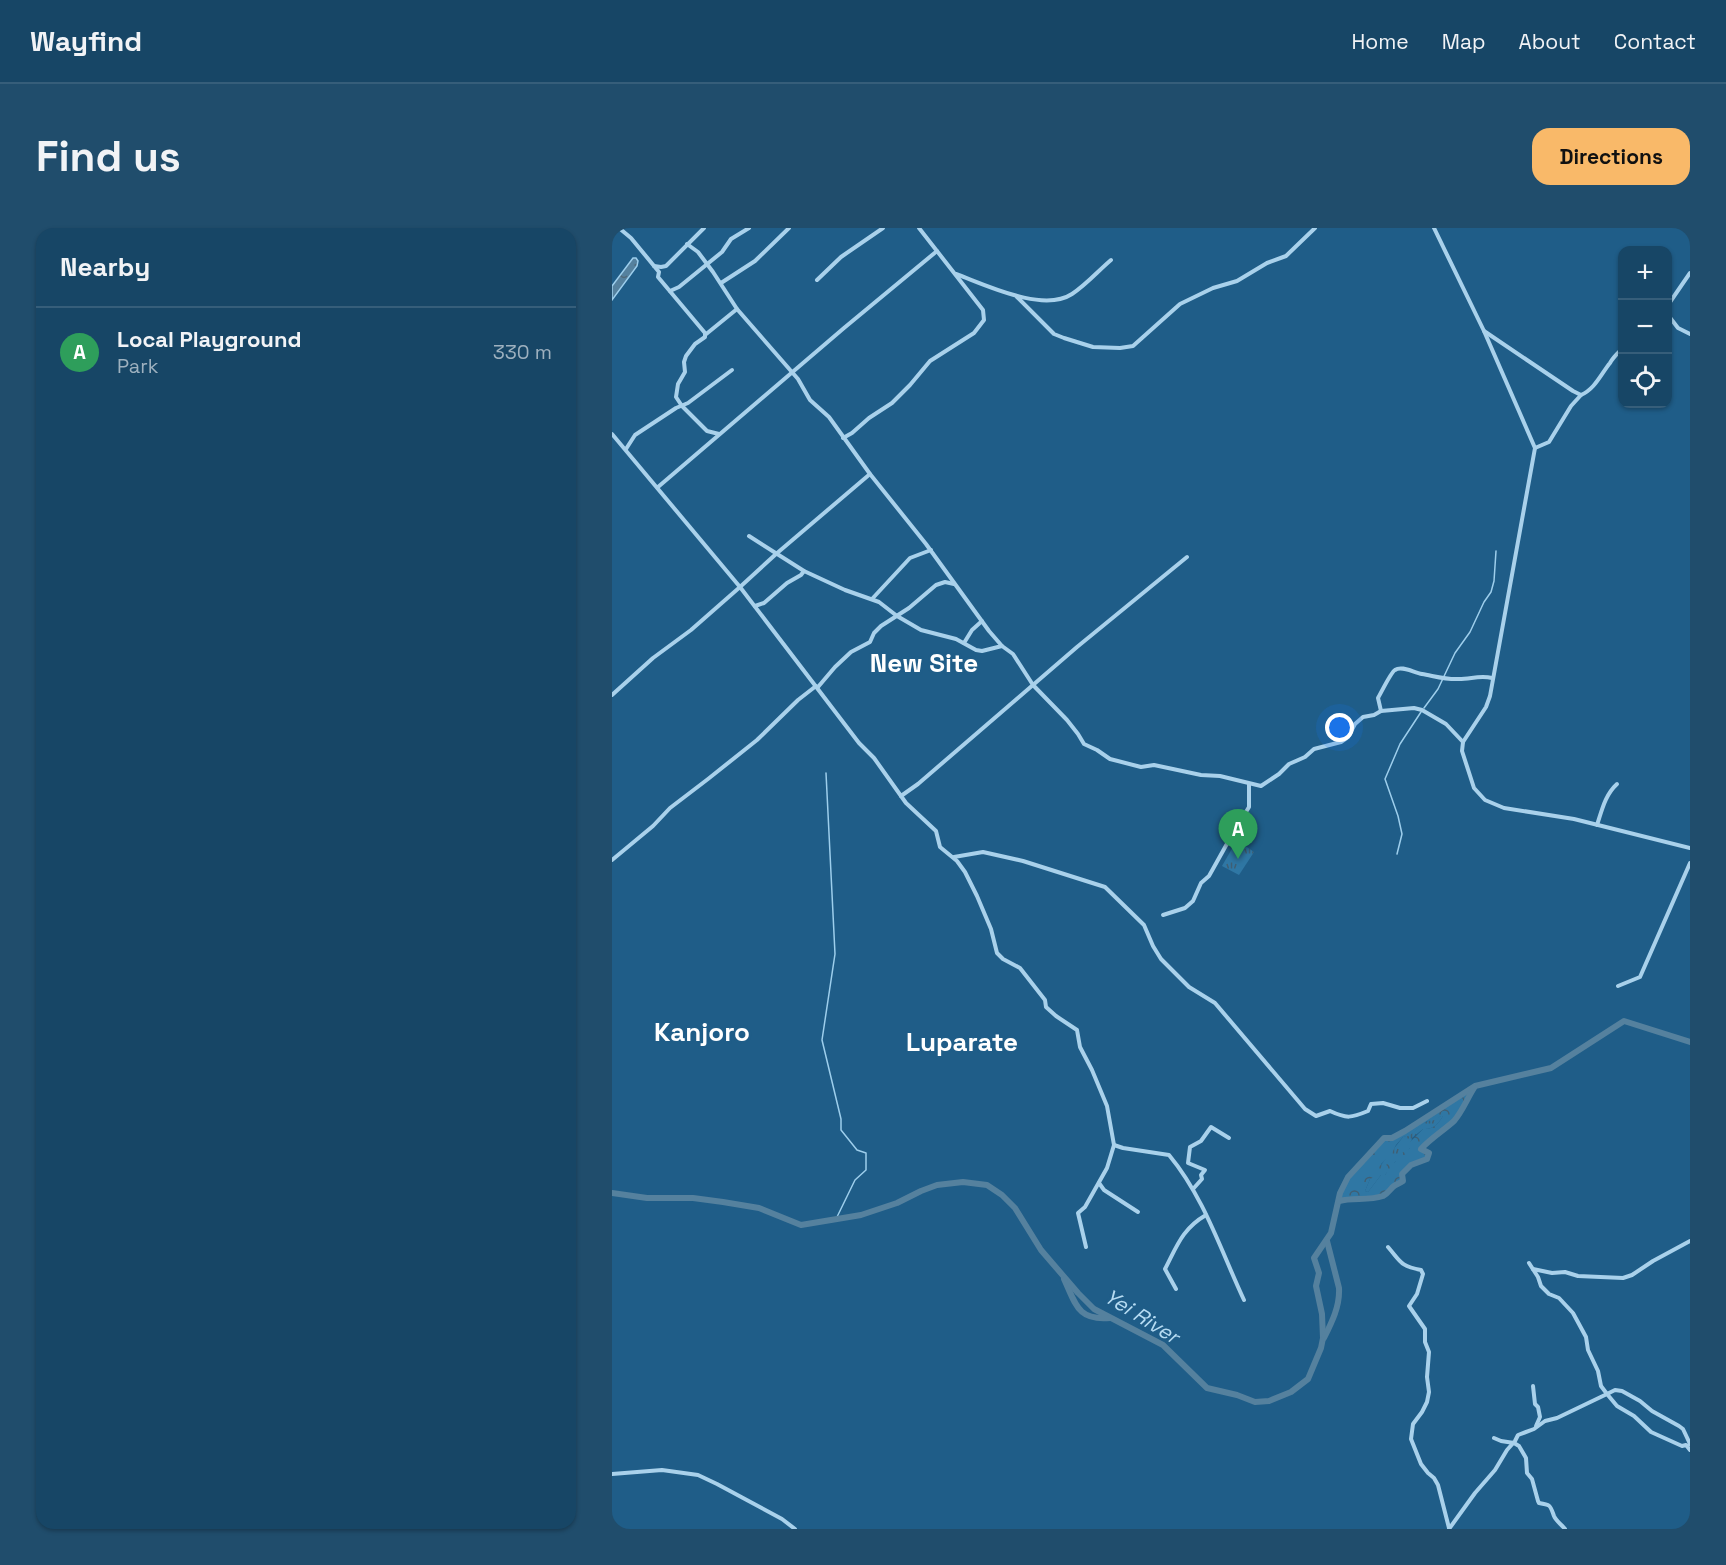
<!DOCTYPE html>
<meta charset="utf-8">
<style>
:root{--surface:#174666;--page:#204d6c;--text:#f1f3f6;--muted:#9eb1bf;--line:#365e7a;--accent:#f9b969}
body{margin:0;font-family:"Space Grotesk",sans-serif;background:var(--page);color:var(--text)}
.controls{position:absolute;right:18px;top:18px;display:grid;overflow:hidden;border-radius:12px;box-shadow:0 2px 4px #0004}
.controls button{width:54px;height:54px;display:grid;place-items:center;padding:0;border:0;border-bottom:2px solid var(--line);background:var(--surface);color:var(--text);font:30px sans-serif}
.you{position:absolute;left:728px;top:500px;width:21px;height:21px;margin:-15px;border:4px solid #fff;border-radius:50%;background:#1a73e8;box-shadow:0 0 0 9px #1a73e833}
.badge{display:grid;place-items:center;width:39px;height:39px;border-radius:50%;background:var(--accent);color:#fff;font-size:20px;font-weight:700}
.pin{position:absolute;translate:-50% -50px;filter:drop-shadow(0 2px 3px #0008)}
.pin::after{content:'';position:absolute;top:32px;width:21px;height:18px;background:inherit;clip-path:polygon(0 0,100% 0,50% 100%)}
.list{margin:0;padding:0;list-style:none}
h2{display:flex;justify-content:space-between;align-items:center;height:78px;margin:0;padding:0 24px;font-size:26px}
h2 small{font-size:20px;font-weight:400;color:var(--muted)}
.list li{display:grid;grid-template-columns:39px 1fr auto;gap:18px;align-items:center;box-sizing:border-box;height:90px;padding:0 24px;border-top:2px solid var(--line)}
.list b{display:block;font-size:22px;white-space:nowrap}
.list p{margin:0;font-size:20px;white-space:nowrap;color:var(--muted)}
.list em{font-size:20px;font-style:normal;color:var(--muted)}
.icon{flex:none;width:33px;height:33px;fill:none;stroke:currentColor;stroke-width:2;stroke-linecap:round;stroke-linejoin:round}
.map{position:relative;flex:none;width:1078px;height:1301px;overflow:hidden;border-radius:18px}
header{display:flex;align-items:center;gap:36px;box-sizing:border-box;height:84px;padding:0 30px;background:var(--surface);border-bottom:2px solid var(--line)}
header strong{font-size:28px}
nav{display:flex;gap:33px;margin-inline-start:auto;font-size:21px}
.intro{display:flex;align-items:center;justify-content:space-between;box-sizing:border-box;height:144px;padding:0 36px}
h1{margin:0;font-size:42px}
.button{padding:15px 27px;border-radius:18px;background:var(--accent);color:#111;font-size:21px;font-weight:700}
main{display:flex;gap:36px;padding:0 36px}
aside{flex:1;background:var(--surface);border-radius:18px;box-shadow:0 2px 4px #0004}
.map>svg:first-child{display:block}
.grass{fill:url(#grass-tufts)}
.forest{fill:url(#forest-crowns);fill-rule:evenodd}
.water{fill:url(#water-ripples);stroke:#9dceec;stroke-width:1.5}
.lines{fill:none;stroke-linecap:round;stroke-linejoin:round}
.stream{stroke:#9dceec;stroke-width:1.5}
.river{stroke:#55819e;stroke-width:6}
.minor{stroke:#a9d1eb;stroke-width:4}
.labels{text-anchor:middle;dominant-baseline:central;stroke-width:5;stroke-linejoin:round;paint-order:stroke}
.water-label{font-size:21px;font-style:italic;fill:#b5dbf2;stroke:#1f5d88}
.district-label{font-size:26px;font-weight:bold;fill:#fff;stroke:#1f5d88}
</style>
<header>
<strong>Wayfind</strong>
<nav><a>Home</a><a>Map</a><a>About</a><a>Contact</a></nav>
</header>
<div class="intro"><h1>Find us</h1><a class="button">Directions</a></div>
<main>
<aside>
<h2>Nearby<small></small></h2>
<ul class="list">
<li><span class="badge" style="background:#2e9e5b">A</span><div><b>Local Playground</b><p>Park</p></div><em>330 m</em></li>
</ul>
</aside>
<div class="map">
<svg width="1078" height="1301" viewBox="0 0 1078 1301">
<defs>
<pattern id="grass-tufts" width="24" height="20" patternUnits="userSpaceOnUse" patternTransform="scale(1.5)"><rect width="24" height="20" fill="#2f77a4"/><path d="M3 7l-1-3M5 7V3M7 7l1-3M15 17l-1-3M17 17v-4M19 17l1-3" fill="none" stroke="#3f5f74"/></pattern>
<pattern id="forest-crowns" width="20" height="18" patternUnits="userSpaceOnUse" patternTransform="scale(1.5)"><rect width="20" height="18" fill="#2f77a4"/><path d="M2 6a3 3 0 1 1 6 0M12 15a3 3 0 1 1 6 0" fill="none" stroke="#3f5f74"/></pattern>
<pattern id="water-ripples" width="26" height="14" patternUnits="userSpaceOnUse" patternTransform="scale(1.5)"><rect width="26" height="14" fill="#55819e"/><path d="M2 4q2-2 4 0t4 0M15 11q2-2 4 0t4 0" fill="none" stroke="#516979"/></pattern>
</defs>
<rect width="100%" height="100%" fill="#1f5d88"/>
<!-- grass -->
<g class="grass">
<path d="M 625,612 L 642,624 L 627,647 L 610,638 Z"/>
<path d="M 829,888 L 831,888 C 826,896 821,902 811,901 L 800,910 L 798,920 L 782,935 L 773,947 L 769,947 L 756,964 L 753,963 L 758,951 L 791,909 C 801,907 805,899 814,894 C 819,891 824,891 829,888 Z"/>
</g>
<!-- forest -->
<path class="forest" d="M 863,858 C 857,867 850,884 843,891 C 833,902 820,909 810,921 L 817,925 L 815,931 L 799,937 L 790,946 L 791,953 C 788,955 785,956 782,958 C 778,961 777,965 771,968 C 756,973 741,969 727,973 L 736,949 L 772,910 L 780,910 L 793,903 ZM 829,888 L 831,888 C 826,896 821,902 811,901 L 797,915 L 798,920 L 792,924 L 783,928 L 784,933 L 782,935 L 779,933 L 774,937 L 775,944 L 773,947 L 769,947 L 756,964 L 753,963 L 758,951 L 767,947 L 770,940 L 769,936 L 779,927 L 784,917 L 791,909 L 797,908 L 815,893 L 823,892 Z"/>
<!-- water -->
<path class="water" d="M 21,30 L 24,30 L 26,33 L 25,38 L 0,72 L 0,58 Z"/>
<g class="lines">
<!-- stream -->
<g class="stream">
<path d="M 812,480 L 826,461 L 843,425 L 858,404 L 872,374 L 879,364 L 882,353 L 884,323"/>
<path d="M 214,545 L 223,726 L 210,812 L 229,891 L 229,902 L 245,922 L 254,925 L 254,942 L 243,952 L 224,991"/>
<path d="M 785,626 L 790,606 L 786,588 L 773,551 L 788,516 L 809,484"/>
</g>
<!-- river -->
<g class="river">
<path d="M 0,965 L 35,970 L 81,970 L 111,974 L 147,980 L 189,997 L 249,987 L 285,975 L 309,963 L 325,957 L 351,954 L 375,957 L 390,967 L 403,980 L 429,1022 L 466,1065 L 482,1081 L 551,1117 L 595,1160 L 625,1167 L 643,1174 L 657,1173 L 679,1164 L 696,1151 L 709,1120 L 711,1110 L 710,1086 L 704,1058 L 707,1045 L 702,1030 L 719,1005 L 728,965 L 736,949 L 772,910 L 780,910 L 793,903 L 863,858 L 939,840 L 1012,793 L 1078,814"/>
<path d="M 727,973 C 741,969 756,973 771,968 C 777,965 778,961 782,958 C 785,956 788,955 791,953 L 790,946 L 799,937 L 815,931 L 817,925 L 809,921 C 819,910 831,903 842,893 C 850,884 855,871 862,860"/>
<path d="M 452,1051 C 464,1077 466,1093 498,1090"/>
<path d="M 712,1110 C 720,1094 728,1078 727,1060 L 715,1013"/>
</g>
<!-- minor -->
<g class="minor">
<path d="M 7,0 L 19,10 L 47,44 L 46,49 L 93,105 L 93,109 L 83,116 L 74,128 L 72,134 L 73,144 L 66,156 L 64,169 L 70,178 L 95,203 L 107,206"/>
<path d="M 822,0 L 872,103 L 961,163 L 969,167 C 983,161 989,146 998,135 C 1001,129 1006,125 1011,120"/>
<path d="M 75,16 L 86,24 L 101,44 L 125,81 L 186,151 L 198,172 L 217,189 L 258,246 L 314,316 L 377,403 L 390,418 L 401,426 L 421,457 L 455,492 L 466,506 L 472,516 L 485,522 L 498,531 L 529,539 L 542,537 L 589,547 L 608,548 L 649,558 L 667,546 L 677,536 L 693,529 L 702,521 L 729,514 L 736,509 L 743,496 L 751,489 L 762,487 L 769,483 L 802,480 L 810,482 L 834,496 L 851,514"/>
<path d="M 42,38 L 49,39 L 54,38 L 92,0"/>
<path d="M 344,46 C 374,57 431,85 460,66 C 474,57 486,43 499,32"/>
<path d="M 205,52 L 229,29 L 271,0"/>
<path d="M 109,55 L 143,33 L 177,0"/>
<path d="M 58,63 L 67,59 L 110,24 L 119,11 L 137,0"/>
<path d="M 405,69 L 442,106 L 452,110 L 481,119 L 508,120 L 521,118 L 568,76 L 601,60 L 625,53 L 655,35 L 674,28 L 703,0"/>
<path d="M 1056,77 L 1078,45"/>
<path d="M 1056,87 L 1066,100 L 1078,106"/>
<path d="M 872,103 L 923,220 L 878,468 L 874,479 L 851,514 L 850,523 L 862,560 L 873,572 L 892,580 L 962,591 L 1078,620"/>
<path d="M 93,107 L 125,81"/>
<path d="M 0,206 L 128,359 L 247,515 L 262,530 L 294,575 L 324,603 L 328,619 L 345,633 L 353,644 L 365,668 L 379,701 L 385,725 L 391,731 L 408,740 L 433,772 L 434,779 L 444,788 L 465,802 L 468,819 L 480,842 L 495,878 L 502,917 L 495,940 L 473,979 L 466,985 L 474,1019"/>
<path d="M 231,210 L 240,205 L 257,190 L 280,175 L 298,157 L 318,133 L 362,105 L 372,92 L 371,82 L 307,0"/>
<path d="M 923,220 L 937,214 L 959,178 L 969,167"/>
<path d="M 14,221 L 23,207 L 64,180 L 76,175 L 120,142"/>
<path d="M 46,259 L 232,100 L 325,23"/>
<path d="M 137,308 L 192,343 L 233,362 L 267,374 L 285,388 L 309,402 L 344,411 L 364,422 L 370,423 L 390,418"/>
<path d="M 260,371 L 298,330 L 319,322"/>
<path d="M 143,378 L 152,375 L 175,355 L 189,347 L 192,343"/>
<path d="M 352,415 L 360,402 L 370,393"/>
<path d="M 206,459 L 223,439 L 239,424 L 258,414 L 262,405 L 269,398 L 297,380 L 324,357 L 333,354 L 342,356"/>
<path d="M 0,467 L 41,430 L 79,402 L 128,359 L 164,326 L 258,246"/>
<path d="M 769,483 L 766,470 C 769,465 779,444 783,442 C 790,437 802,445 810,446 C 822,448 835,452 847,451 C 859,451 868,447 880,450"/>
<path d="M 289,568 L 306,556 L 465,419 L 575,329"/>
<path d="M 985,597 C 990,582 993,567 1005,556"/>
<path d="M 342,629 L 371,624 L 411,633 L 493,659 L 532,697 L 541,718 L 549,731 L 577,759 L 603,775 L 693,881 L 704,888 L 718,883 C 735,891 739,890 756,883 L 759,876 L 771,875 L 788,880 L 801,880 L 815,873"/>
<path d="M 0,632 L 41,598 L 58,580 L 96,551 L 145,512 L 186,472 L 204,458"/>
<path d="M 551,687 L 573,680 L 581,673 L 589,655 L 597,648 L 621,605 L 637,579 L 637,556"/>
<path d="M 1006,758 L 1028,749 L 1078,635"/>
<path d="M 502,917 L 511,920 L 557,927 C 592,969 609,1023 632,1072"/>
<path d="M 487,955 L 492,962 L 526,984"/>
<path d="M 581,961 L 590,951 L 589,947 L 593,942 L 576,935 L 578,919 L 589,913 L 599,899 L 617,910"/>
<path d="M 776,1019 C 789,1034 788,1038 809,1042 L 811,1046 L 805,1066 L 797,1078 L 813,1101 L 813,1114 L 817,1124 L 815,1149 L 817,1164 L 815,1174 L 810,1184 L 801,1196 L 799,1211 L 809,1236 L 816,1245 L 822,1250 L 826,1257 L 837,1300"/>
<path d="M 921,1041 L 940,1045 L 953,1044 L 966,1048 L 1011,1050 L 1020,1047 L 1041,1033 L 1078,1013"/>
<path d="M 564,1061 L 553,1041 C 565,1018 570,1001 594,987"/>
<path d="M 921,1158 L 923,1176 L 926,1179 L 928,1189 L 924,1198"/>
<path d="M 882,1210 L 889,1213 L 902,1215 L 907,1218 L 914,1230 L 915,1245 L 920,1251 L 926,1273 L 927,1275 C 939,1277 938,1277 942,1288 C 944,1293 950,1297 953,1301"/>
<path d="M 1078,1216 L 1071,1201 L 1067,1198 L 1040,1183 L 1028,1173 L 1010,1163 L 1003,1162 L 995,1166 L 1005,1178 L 1022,1188 L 1039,1204 L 1070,1218 L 1074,1217 L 1078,1222"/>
<path d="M 0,1246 L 50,1242 L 86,1247 L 105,1256 L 170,1291 L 183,1301"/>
<path d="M 837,1301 L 863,1265 L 883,1242 L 895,1222 L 903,1213 L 906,1207 L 922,1201 L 933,1193 L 945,1190 L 995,1166 L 989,1158 L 986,1143 L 976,1122 L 974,1109 L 961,1085 L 947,1070 L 937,1066 L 929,1058 L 926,1049 L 917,1035"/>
</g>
</g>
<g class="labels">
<!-- water labels -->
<g class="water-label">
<text transform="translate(530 1088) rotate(32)">Yei River</text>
</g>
<!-- district labels -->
<g class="district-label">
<text x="312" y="435">New Site</text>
<text x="90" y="804">Kanjoro</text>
<text x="350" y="814">Luparate</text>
</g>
</g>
</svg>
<div class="controls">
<button>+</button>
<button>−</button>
<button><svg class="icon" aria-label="locate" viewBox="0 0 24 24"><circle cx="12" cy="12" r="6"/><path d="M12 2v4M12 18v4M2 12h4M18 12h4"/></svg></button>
</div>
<div class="you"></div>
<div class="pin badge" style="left:626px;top:631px;background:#2e9e5b">A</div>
</div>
</main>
